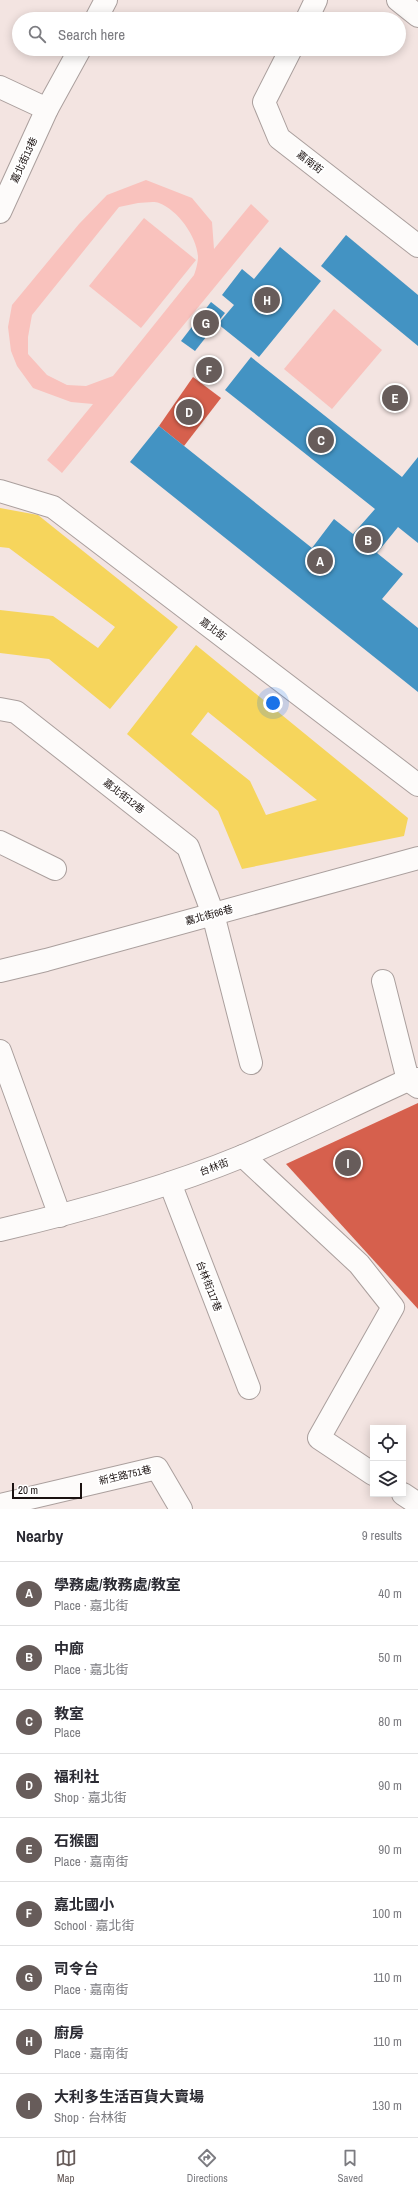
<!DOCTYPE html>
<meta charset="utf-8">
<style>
:root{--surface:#fff;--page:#f2f2f3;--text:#2b2b33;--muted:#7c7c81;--line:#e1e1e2;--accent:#675c5a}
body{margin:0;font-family:"Archivo Narrow","Noto Sans TC",sans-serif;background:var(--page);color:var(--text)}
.controls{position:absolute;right:12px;bottom:12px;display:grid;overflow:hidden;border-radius:0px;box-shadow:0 2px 10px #0003}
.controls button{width:36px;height:36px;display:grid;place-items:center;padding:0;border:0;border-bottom:1px solid var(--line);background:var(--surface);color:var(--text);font:20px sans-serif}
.scale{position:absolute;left:12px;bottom:10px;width:70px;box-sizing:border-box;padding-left:4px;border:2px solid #1b1211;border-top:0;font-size:11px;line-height:14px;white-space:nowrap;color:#1b1211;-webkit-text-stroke:3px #fff;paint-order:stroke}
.you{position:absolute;left:273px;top:703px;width:14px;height:14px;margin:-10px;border:3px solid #fff;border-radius:50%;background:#1a73e8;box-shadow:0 0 0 6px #1a73e833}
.badge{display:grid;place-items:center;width:26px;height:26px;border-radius:50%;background:var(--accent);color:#fff;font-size:13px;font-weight:700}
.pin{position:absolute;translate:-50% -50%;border:2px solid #fff;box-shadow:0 1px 4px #0006}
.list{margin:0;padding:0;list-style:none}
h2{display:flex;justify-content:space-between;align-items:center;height:52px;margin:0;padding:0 16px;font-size:17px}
h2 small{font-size:13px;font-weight:400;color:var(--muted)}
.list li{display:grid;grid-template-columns:26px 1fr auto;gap:12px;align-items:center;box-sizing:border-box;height:64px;padding:0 16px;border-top:1px solid var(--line)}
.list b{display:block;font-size:15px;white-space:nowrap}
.list p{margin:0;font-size:13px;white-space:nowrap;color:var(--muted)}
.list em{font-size:13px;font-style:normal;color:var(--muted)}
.icon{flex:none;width:22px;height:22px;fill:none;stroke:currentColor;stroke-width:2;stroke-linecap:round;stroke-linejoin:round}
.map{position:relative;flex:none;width:418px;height:1509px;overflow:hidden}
.search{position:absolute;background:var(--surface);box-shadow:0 2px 10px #0003;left:12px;right:12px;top:12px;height:44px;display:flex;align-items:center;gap:10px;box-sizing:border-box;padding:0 14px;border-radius:22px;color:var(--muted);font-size:15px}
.sheet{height:628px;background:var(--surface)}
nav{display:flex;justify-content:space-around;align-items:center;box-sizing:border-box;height:56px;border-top:1px solid var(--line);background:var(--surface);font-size:11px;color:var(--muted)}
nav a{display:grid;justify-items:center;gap:2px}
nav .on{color:var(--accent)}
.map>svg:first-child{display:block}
.green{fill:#f9c2bd;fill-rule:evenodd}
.homes{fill:#f6d55c;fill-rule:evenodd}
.shops{fill:#d6604d}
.schools{fill:#4393c3}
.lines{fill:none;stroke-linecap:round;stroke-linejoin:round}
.minor-casing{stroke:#aa9f9d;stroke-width:24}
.minor{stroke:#fdfbfa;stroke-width:22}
.labels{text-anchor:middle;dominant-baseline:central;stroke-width:4;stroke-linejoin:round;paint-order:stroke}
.street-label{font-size:10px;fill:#1b1211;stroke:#fff}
</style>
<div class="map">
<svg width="418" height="1509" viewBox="0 0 418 1509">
<rect width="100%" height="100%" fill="#f3e4e1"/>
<!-- green -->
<g class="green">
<path d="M 146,180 L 192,198 L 212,222 L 214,249 L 251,204 L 269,221 L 62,473 L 47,460 L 93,404 L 71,402 L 33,388 L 17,366 L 11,351 L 8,327 L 12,305 L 79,224 L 107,195 ZM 138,203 C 144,203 154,201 159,203 C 178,210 197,237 198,257 C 198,262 196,270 194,275 L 113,376 L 86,386 L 67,385 L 47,375 L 28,354 L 28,337 L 32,315 L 119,207 Z"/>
<path d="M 144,218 L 196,260 L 141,328 L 89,286 Z"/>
<path d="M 334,309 L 382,350 L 332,409 L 284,369 Z"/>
</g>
<!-- homes -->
<g class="homes">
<path d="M 0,508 L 38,515 L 178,627 L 110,709 L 49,659 L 0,653 L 0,610 L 53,616 L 98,648 L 115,627 L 9,548 L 0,547 Z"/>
<path d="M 196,645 L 408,818 L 404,836 L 242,869 L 218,811 L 127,734 ZM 208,712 L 317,800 L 266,815 L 250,781 L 191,734 Z"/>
</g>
<!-- shops -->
<g class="shops">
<path d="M 193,377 L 221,398 L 184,446 L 159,426 Z"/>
<path d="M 418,1103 L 418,1309 L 286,1164 Z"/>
</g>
<!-- schools -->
<g class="schools">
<path d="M 346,235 L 418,295 L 418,346 L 321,266 Z"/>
<path d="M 280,247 L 321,281 L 259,357 L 218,324 L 234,305 L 222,295 L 242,269 L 254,279 Z"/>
<path d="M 211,302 L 225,313 L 195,351 L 181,341 Z"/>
<path d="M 251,357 L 402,477 L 418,457 L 418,543 L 398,527 L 377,553 L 403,574 L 382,599 L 418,628 L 418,692 L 130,462 L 159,426 L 312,548 L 334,519 L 353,534 L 375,509 L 225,390 Z"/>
</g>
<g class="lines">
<defs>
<g id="minor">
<path d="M 398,0 L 418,16"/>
<path d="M 96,19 L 106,0"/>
<path d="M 307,19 L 316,0"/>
<path d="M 291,49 L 264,102 L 279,138 L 418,246"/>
<path d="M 0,87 L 47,109 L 80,49"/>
<path d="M 0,212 L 47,109"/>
<path d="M 0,491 L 53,507 L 418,785"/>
<path d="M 0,709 L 16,712 L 188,847 L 213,914 L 251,1063"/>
<path d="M 0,842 L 55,869"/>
<path d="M 0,971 L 46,960 L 418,858"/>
<path d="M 383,981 L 408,1080 L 418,1087"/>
<path d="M 0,1051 L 60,1216"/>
<path d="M 243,1156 L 359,1264 L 393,1307 L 319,1438 L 373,1474"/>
<path d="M 170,1183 L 249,1388"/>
<path d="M 0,1230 C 82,1211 165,1188 243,1156 C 299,1132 353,1105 408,1080 L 418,1079"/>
<path d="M 403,1494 L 418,1504"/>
<path d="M 0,1505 L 157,1468 L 181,1509"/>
</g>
</defs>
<!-- minor casing -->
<use href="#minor" class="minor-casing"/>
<!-- minor -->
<use href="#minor" class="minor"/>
</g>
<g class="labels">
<!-- street labels -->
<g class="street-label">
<text transform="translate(24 160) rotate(-65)">嘉北街13巷</text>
<text transform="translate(310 162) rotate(38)">嘉南街</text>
<text transform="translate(213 629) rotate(37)">嘉北街</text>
<text transform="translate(124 796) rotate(38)">嘉北街12巷</text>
<text transform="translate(209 915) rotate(-15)">嘉北街66巷</text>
<text transform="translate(214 1167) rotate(-20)">台林街</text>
<text transform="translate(209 1286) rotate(69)">台林街117巷</text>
<text transform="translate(125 1475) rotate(-13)">新生路751巷</text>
</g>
</g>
</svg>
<div class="controls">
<button><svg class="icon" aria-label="locate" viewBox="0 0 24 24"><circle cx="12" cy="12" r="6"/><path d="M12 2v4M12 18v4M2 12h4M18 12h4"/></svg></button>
<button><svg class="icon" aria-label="layers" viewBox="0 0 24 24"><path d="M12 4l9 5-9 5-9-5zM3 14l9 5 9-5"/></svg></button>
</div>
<div class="scale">20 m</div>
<div class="you"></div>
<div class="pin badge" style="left:320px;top:561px">A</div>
<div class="pin badge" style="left:368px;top:540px">B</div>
<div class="pin badge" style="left:321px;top:440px">C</div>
<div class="pin badge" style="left:189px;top:412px">D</div>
<div class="pin badge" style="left:395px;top:398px">E</div>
<div class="pin badge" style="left:209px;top:370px">F</div>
<div class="pin badge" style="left:206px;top:323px">G</div>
<div class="pin badge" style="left:267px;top:300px">H</div>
<div class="pin badge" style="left:348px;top:1163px">I</div>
<div class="search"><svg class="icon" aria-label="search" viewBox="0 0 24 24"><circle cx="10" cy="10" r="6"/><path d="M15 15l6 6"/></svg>Search here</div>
</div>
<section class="sheet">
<h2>Nearby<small>9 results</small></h2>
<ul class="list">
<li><span class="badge">A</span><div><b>學務處/教務處/教室</b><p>Place · 嘉北街</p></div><em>40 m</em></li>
<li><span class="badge">B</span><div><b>中廊</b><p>Place · 嘉北街</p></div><em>50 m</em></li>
<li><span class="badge">C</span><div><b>教室</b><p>Place</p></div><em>80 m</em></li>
<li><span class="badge">D</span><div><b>福利社</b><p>Shop · 嘉北街</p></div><em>90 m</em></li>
<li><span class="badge">E</span><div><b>石猴園</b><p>Place · 嘉南街</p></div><em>90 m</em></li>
<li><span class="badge">F</span><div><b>嘉北國小</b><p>School · 嘉北街</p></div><em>100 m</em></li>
<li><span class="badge">G</span><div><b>司令台</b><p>Place · 嘉南街</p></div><em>110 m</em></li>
<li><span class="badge">H</span><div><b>廚房</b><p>Place · 嘉南街</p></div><em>110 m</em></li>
<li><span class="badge">I</span><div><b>大利多生活百貨大賣場</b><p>Shop · 台林街</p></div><em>130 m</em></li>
</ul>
</section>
<nav>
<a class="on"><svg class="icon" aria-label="map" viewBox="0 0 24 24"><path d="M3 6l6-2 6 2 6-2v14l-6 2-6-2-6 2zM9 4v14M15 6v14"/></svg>Map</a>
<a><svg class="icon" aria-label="directions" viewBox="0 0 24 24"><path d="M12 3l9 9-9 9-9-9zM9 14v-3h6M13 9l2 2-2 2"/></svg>Directions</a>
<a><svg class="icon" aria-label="saved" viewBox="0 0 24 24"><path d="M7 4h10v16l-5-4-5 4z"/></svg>Saved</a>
</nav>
